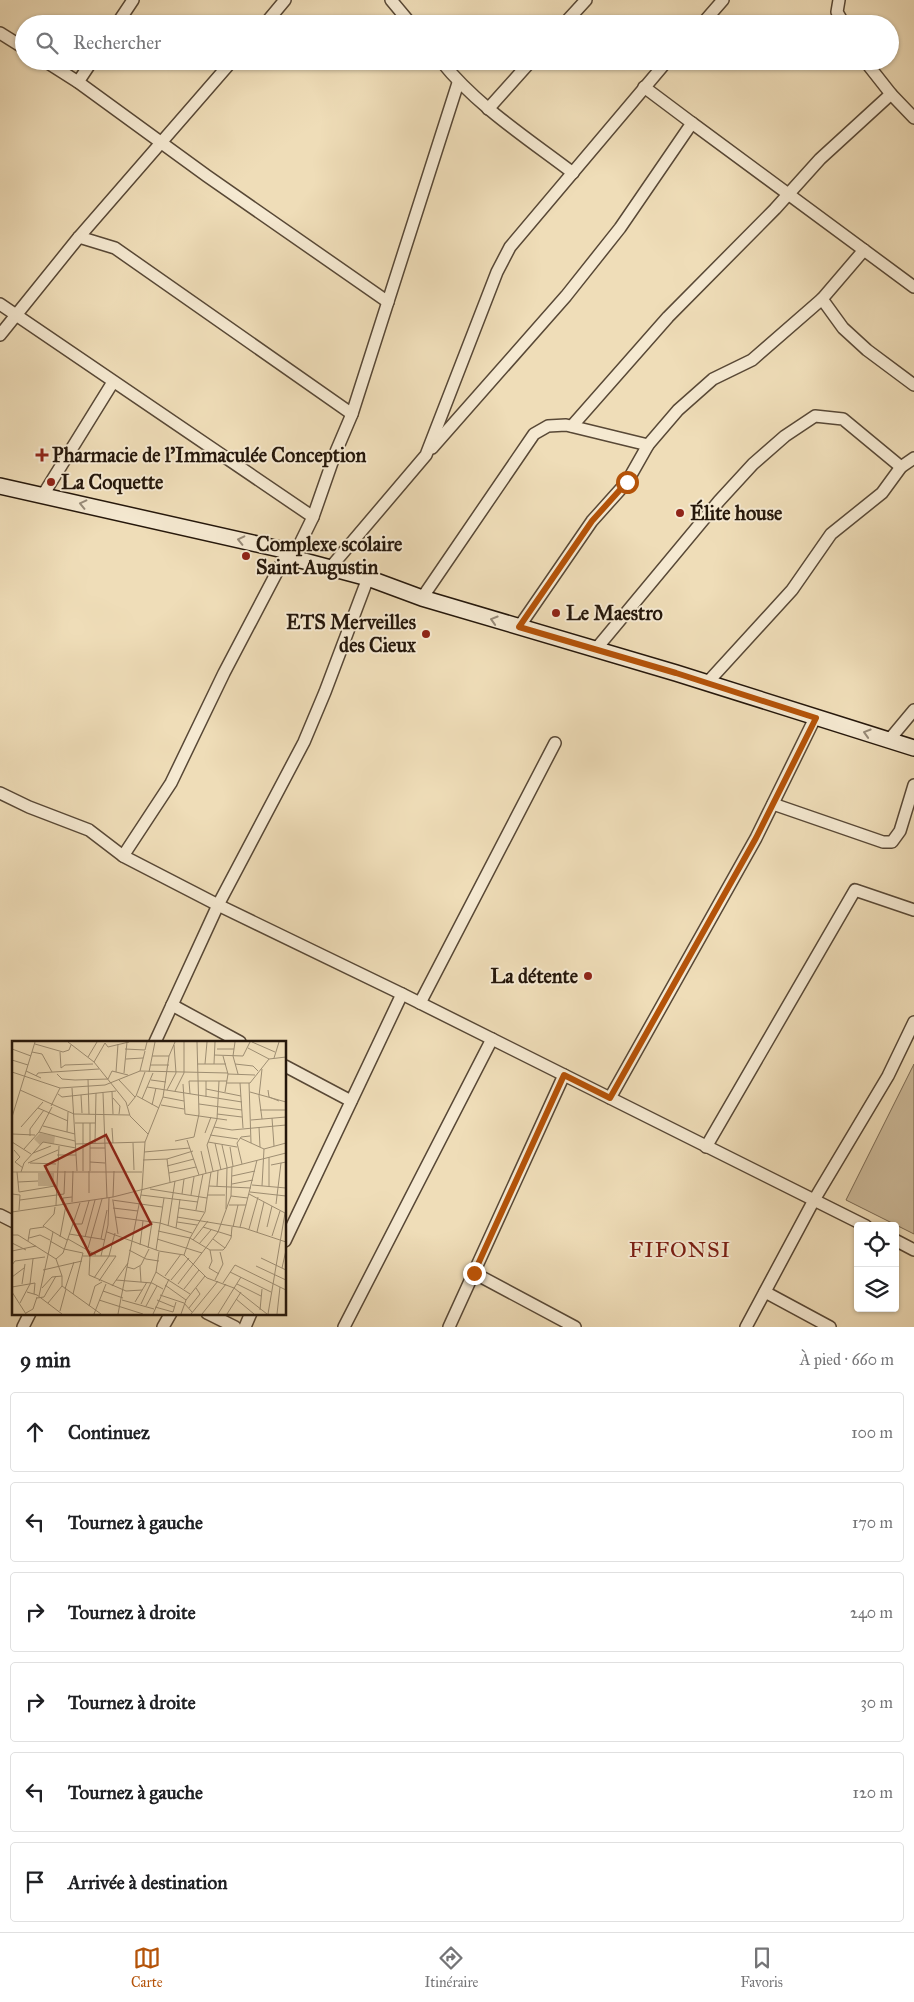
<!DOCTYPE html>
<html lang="fr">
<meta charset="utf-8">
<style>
:root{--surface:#fff;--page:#f2f2f2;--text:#202124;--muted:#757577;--line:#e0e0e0;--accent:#b45309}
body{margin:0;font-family:"IM FELL Great Primer",serif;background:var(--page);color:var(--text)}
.controls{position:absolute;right:15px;bottom:15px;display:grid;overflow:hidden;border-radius:5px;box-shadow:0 1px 4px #0004}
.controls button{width:45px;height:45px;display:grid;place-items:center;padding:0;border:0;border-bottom:1px solid var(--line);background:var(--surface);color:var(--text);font:25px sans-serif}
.stop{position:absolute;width:15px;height:15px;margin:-11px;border:4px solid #b45309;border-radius:50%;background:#fff}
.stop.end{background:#b45309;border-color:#fff;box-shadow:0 1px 5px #0008}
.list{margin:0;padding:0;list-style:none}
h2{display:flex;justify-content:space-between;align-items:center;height:65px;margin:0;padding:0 20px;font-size:21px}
h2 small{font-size:16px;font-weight:400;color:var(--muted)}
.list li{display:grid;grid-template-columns:32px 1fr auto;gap:15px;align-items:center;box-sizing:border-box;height:80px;margin:0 10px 10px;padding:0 10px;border:1px solid var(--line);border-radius:5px}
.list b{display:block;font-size:19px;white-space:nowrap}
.list em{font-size:16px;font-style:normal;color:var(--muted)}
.icon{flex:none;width:28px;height:28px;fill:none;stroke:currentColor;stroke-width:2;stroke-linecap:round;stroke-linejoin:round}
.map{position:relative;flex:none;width:914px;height:1327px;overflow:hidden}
.search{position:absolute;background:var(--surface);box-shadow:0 1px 4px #0004;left:15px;right:15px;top:15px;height:55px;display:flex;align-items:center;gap:12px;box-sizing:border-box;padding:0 18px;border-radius:28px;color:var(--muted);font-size:19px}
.sheet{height:605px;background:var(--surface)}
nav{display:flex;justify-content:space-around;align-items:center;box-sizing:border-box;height:70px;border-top:1px solid var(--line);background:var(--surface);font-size:14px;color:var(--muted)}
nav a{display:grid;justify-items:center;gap:2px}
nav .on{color:var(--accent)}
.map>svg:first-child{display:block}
.green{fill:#cdbb9b;stroke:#796953}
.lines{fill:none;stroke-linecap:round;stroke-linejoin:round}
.minor-casing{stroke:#584836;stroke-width:14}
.secondary-casing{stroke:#25170b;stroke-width:18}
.minor{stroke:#f5e9d1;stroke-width:11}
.secondary{stroke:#f5e9d1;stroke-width:15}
.oneway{stroke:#978a78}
.route{stroke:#b45309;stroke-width:6}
.poi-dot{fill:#8f2418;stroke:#f5e9d1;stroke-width:2}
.labels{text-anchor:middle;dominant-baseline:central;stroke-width:4;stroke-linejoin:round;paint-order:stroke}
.poi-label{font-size:20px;font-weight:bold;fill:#25170b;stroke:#f5e9d1;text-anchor:start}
.quarter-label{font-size:22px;letter-spacing:1px;fill:#7a1f14;stroke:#f5e9d1}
.inset-road{fill:none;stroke:#9e8e73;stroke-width:1}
.view{fill:#8f2418;fill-opacity:0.15;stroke:#8f2418;stroke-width:2.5}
.inset-edge{fill:none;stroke:#25170b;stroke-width:2.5}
</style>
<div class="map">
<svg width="914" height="1327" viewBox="0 0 914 1327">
<rect width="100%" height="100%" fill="#efddb8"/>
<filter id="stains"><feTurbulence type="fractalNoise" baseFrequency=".004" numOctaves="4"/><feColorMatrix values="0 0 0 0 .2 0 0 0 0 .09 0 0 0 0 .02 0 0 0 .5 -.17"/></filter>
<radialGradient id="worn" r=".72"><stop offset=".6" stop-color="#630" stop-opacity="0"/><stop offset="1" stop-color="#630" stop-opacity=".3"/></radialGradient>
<!-- green -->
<path class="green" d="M 914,1064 L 914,1234 L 846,1200 Z"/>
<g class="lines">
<defs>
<g id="minor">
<path d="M 391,0 L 411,24"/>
<path d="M 839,0 L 837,12 L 844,24"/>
<path d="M 117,24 L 133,0"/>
<path d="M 265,24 L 285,0"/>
<path d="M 564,24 L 586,0"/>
<path d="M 702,24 L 723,0"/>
<path d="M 0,33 L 24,48"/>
<path d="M 45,61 L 78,82 L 207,176 L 388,302"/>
<path d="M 441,61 C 477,106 527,138 573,173"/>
<path d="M 865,61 L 891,94 L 914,118"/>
<path d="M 78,82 L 92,61"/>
<path d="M 488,109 L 531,61"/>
<path d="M 692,123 L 914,287"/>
<path d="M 79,237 L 115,248 L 352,414"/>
<path d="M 822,299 L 843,328 L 867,350 L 914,385"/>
<path d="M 0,304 L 313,517"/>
<path d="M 0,335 L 79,237 L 232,61"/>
<path d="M 572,426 L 668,317 L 775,209 L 820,159 L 891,94"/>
<path d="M 432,448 L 566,296 L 620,228 L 692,123 L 644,87"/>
<path d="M 43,495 L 113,382"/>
<path d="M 293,558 L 313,517 L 335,454 L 352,414 L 458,83"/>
<path d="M 330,568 L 426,455 L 497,272 L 510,247 L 667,61"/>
<path d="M 422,598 L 534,434 L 548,426 L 566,425 L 648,445"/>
<path d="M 519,627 L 592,521 L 627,482 L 648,445 L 678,410 L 713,379 L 752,360 L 822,299 L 864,250"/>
<path d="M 596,649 L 719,501 L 753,464 L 785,436 L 815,416 L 843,419 L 901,467"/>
<path d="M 707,683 L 792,590 L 831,534 L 882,493 L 901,467 L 914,458"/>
<path d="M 889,740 L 914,710"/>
<path d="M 0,793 L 29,807 L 89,830 L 123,856 L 218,905 L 402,994 L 866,1226"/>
<path d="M 773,804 L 883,842 L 892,842 L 900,831 L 914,785"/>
<path d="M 123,856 L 171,783 L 224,673 L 288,551"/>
<path d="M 420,1003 L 555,743"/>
<path d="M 172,1005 L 240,1042"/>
<path d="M 155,1042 L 218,905 L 304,742 L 325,692 L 368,578"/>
<path d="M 285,1066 L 351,1101"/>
<path d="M 610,1098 L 756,838 L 815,718"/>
<path d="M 706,1147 L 855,890 L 914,910"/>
<path d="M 0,1215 L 14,1222"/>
<path d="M 895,1240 L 914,1250"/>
<path d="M 285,1241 L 402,994"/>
<path d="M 474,1273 L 575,1327"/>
<path d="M 765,1292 L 830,1327"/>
<path d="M 207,1313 L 235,1327"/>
<path d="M 23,1327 L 30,1313"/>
<path d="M 163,1327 L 171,1313"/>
<path d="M 245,1327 L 251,1313"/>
<path d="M 344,1327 L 492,1039"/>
<path d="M 449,1327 L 564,1075"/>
<path d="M 746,1327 L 814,1200 L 888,1076 L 914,1022"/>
</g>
<path id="secondary" d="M 0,486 L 288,551 L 293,558 L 368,578 L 422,598 L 676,673 L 914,748"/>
</defs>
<!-- minor casing -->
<use href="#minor" class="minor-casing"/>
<!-- secondary casing -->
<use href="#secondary" class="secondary-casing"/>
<!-- minor -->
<use href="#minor" class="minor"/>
<!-- secondary -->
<use href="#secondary" class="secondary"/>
</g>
<!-- one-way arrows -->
<defs><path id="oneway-chevron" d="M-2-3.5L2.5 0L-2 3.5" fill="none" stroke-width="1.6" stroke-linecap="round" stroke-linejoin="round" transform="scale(1.25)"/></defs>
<g class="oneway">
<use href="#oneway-chevron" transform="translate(83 504) rotate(-167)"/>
<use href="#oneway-chevron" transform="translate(241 540) rotate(-167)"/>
<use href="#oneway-chevron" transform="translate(494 620) rotate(-163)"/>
<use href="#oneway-chevron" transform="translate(867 733) rotate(-163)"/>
</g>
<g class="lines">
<!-- route -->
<path class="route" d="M 474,1273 L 564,1075 L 610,1098 L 756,838 L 816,718 L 676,673 L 519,627 L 592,521 L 627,482"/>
</g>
<!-- markers -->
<g class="poi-dot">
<path d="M39.5 447.5h5v5h5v5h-5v5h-5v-5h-5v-5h5z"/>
<circle cx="51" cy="482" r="5"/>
<circle cx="680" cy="513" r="5"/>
<circle cx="246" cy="556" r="5"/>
<circle cx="556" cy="613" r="5"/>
<circle cx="426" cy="634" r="5"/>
<circle cx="588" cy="976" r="5"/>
</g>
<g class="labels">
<!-- poi labels -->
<g class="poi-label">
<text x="52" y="455">Pharmacie de l'Immaculée Conception</text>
<text x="61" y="482">La Coquette</text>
<text x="690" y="513">Élite house</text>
<text x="256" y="544">Complexe scolaire<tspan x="256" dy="23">Saint Augustin</tspan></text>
<text x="566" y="613">Le Maestro</text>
<text x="416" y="622" text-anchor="end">ETS Merveilles<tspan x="416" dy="23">des Cieux</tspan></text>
<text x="578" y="976" text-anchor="end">La détente</text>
</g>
<!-- quarter labels -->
<g class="quarter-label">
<text x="680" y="1249">FIFONSI</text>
</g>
</g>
<!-- overview -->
<g transform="translate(12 1041)">
<rect width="274" height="274" fill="#efddb8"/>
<path d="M 28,92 L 43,95 L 42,103 L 32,101 L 28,104 L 22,98 ZM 26,132 L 42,132 L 42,145 L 26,145 Z" fill="#cdbb9b"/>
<path class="inset-road" d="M 56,1 L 82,21 L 114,61 L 118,75 L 136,93M 223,1 L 221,15 L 226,33M 240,1 L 263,11M 93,2 L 96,6 L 117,1M 23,3 L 51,11 L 57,9 L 59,4M 236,7 L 257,18 L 274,16M 0,8 L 19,15M 113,8 L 133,9 L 135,1M 205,8 L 222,8M 20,11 L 30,13 L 40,31M 48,11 L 49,27M 202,14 L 231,15 L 238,1M 140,15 L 157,15M 211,15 L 216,33 L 213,51M 76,16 L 85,1M 262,17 L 267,1M 114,18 L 131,17M 0,19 L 16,24M 82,21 L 93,2M 185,23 L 214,23M 193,23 L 195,1M 202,23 L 203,1M 223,23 L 241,25 L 246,30M 138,24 L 157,24M 49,27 L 53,24 L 81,23M 14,30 L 29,37M 128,30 L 133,10M 0,31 L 48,47 L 93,44 L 128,30 L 216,32M 104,31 L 106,3M 137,31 L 143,1M 112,32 L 115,1M 45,33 L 50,38 L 63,39 L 96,38 L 100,30 L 116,34M 216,33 L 243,34M 24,35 L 26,32 L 87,28M 76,38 L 77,73M 107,39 L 123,56M 139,39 L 154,41M 194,40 L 194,56M 215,42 L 238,42 L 257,18M 228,42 L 231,87M 237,42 L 239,102M 171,43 L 173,73 L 215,79M 135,46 L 230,61M 60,47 L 65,130M 194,48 L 229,55M 8,49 L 62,73 L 117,74M 155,49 L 164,32 L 162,4M 256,49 L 257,56 L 267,60M 163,50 L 172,32 L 172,1M 100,51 L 101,73M 238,51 L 274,61M 91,52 L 95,157M 46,53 L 50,56 L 104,50M 178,53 L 177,40 L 215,40M 69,54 L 70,72M 125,55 L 147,67M 151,56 L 172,60M 101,57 L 108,65 L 107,73M 130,58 L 141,32M 187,63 L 230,69M 140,64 L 144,47M 149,64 L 172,68M 39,65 L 48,47M 116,65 L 124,55 L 133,31M 26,67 L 56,80M 248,69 L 274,69M 205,73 L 230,76M 0,76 L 23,1M 260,77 L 262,105M 250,78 L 247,55 L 250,28M 239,79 L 274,76M 63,82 L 83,82M 78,82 L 78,130M 31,85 L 63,93M 9,86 L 31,61M 202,86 L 220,89 L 274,84M 247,86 L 248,106M 100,87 L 101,102M 27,91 L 63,100M 55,91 L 56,71M 193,92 L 199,76M 0,93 L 23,94M 198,94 L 226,98M 18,95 L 18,88 L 32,69M 228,97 L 252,108 L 274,102M 175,99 L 187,134M 163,100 L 182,96 L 187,73 L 185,1M 0,101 L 19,113M 196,101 L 225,106M 83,102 L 84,52M 121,102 L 122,129M 203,102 L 209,129M 63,103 L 133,101M 210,104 L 215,126 L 214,168M 218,106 L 221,125M 78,107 L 93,107M 12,108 L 27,91 L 40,66M 2,109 L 8,116 L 3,121 L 11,127M 189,110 L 194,132M 132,111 L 178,107M 21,112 L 39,105M 45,114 L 64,114M 155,118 L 158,141M 131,119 L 155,118 L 181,110M 78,121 L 93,122M 16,122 L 46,109M 18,122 L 44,123M 230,123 L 225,102 L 229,96 L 238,95M 259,124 L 274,121M 155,125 L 182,118M 71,130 L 71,82M 201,130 L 195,104 L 205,78 L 207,40M 0,131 L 130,131M 5,131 L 7,151 L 43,145M 9,131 L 12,122 L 31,101 L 64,107M 157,132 L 184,126M 220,135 L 243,130M 6,141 L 26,140M 220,143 L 241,139M 240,144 L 274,147M 197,145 L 239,147M 205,145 L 206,129M 250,145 L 252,108M 257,145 L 257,116M 138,148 L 195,157M 238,151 L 274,155M 77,152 L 77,130M 0,153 L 8,154 L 7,169M 170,153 L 172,138M 237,153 L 273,172M 129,154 L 186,161M 179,154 L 182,136M 196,154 L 213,154M 219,155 L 236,157M 101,156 L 102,130M 8,159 L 52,153 L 53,130M 100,159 L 150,166M 101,160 L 106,193M 60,161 L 61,130M 264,163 L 269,122M 44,164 L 47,105M 51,164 L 51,157 L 60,156M 217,164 L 234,164 L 245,119M 43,166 L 42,173 L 31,185 L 55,199M 101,167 L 126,170M 167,167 L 192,171M 184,169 L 191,133M 0,171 L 101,156 L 274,112M 103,176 L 148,182 L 180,192M 165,176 L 232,187 L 274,201M 165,181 L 185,184M 63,183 L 70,183 L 77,160M 156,185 L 163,140M 191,186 L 220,195M 221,186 L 226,164M 228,186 L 234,164M 255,186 L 260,165M 164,187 L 168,158M 237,188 L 246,156M 146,190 L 178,197 L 198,209 L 211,209 L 213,207 L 201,198M 95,191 L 147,210 L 172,214 L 195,237 L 222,247 L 255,273M 245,191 L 252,161M 57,193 L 89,198M 0,194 L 6,194 L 44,218 L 50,235M 260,195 L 268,170M 48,196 L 54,164M 73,196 L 83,159M 17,197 L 28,194 L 38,199M 56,198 L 84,214M 145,198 L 190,212M 93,199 L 89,198 L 95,169M 181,199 L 196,180M 16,200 L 18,188 L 32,186M 38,200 L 52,208 L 71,212 L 61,253M 0,202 L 14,209M 187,203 L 199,189M 128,204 L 131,180M 76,207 L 90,158M 136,207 L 140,181M 213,207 L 219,197 L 220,186M 117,209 L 134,218 L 147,220M 144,209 L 152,157M 198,209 L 200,220 L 197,227 L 207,233M 0,210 L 24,205M 172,214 L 178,197 L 193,171 L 199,131M 71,215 L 104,215 L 87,240M 78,215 L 77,234 L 114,250 L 130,249M 89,215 L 96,184 L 97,157M 249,217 L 274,229M 44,218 L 51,212 L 68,162M 0,224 L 3,220 L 33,216M 128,225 L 129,241M 244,225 L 274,239M 115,226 L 122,228 L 129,224 L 137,208M 270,227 L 274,209M 31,229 L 70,220M 144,231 L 178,253M 218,231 L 259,251M 153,235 L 169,213M 0,236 L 12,227M 82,237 L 97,215 L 103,192M 104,239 L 140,242 L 151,248M 159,239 L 177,217M 203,239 L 211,223 L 208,211M 211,242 L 223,224 L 274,249M 10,243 L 13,223M 166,243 L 206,191 L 219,155 L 220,126M 225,243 L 249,255M 153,244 L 174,259M 50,245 L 89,273M 100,245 L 116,222M 0,246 L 23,242 L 22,253M 30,247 L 40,236 L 50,235 L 50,245 L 36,262M 53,248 L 62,221M 172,248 L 187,229M 91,250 L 111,257M 0,251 L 14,273M 15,251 L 25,254 L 50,273M 148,254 L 172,262 L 180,271M 27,255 L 41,191M 25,257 L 32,256 L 44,235M 224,258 L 242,273M 87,259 L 131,273M 110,259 L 142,268M 145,259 L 162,266M 123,261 L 135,241M 8,262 L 18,243 L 21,218M 129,263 L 144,231 L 147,211M 77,265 L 83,245 L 90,241M 134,265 L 145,245M 143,266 L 161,271 L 164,261M 177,267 L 188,253 L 184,247M 248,269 L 250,248M 48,270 L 54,248M 14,272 L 21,268 L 25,256M 82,273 L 94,243M 106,273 L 130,148 L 133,101 L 151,56 L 157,15 L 163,1M 141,273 L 157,238M 169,273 L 174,259 L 193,235M 179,273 L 206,240M 190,273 L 214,243M 206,273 L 229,236M 215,273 L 229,251M 256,273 L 273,172M 265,273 L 268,246"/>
<path class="view" d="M 94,94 L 139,183 L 78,214 L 33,125 Z"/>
<rect width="274" height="274" class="inset-edge"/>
</g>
<rect width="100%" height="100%" filter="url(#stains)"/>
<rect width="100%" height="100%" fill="url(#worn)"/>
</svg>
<div class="controls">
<button><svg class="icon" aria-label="locate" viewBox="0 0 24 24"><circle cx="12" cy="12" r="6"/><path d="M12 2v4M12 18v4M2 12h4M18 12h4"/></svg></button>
<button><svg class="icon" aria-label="layers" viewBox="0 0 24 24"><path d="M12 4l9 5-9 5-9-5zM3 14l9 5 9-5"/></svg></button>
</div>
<div class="stop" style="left:627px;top:482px"></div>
<div class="stop end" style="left:474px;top:1273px"></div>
<div class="search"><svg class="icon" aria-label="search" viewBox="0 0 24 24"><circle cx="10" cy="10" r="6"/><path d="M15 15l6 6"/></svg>Rechercher</div>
</div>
<section class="sheet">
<h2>9 min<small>À pied · 660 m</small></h2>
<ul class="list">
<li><svg class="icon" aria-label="ahead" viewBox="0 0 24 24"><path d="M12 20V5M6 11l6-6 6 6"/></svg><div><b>Continuez</b></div><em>100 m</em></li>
<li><svg class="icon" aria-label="left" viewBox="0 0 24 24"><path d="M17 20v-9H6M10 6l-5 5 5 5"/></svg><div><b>Tournez à gauche</b></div><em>170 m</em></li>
<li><svg class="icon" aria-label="right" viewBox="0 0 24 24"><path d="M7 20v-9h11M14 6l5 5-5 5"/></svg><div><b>Tournez à droite</b></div><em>240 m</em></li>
<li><svg class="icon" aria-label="right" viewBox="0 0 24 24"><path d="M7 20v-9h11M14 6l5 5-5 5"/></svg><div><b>Tournez à droite</b></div><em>30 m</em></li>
<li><svg class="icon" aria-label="left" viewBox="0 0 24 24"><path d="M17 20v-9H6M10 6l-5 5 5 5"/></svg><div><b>Tournez à gauche</b></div><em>120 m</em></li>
<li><svg class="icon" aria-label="arrive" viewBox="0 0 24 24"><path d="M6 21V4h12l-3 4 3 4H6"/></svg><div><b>Arrivée à destination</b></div></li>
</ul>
</section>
<nav>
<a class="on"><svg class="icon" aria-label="map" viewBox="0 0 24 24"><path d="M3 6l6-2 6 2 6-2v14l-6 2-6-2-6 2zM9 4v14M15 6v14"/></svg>Carte</a>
<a><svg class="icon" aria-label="directions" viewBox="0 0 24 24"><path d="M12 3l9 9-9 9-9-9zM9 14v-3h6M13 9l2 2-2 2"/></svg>Itinéraire</a>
<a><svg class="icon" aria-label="saved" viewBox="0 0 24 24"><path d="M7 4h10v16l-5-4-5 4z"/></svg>Favoris</a>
</nav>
